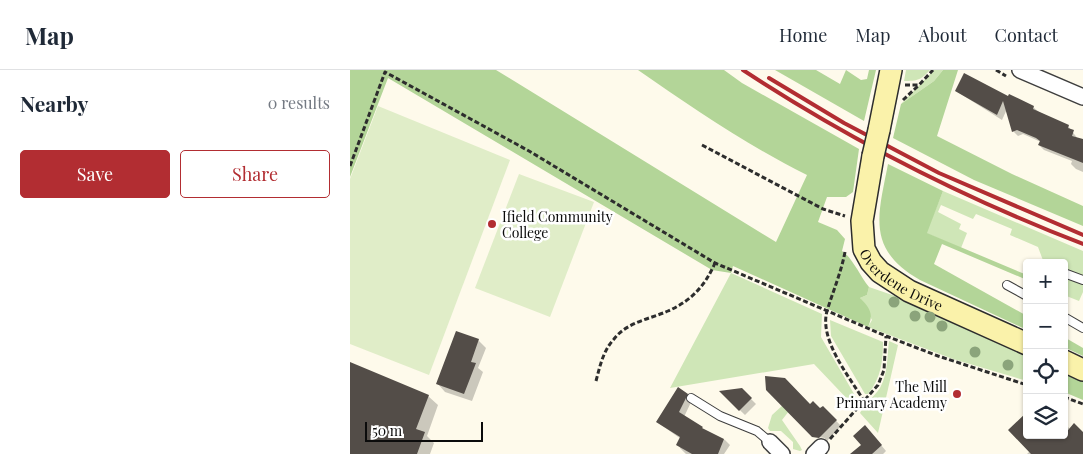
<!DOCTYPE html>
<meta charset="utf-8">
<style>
:root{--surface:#fff;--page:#f6f6f7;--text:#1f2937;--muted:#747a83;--line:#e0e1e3;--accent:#b22d32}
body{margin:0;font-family:"Playfair Display",serif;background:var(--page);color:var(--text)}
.controls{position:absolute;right:15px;bottom:15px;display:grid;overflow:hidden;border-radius:5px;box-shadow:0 1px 4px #0004}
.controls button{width:45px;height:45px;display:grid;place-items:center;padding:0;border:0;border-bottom:1px solid var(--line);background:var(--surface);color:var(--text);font:25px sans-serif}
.scale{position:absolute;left:15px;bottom:12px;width:118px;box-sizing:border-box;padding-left:5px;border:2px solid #0b0b0b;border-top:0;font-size:14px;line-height:18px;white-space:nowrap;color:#0b0b0b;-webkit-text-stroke:4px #fff;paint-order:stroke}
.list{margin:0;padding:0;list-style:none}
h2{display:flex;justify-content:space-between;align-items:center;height:65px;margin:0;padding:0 20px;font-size:21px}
h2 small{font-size:16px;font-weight:400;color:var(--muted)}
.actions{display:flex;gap:10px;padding:15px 20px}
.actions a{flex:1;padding:11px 0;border:1px solid var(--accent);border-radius:5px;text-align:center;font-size:18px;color:var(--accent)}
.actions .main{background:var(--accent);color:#fff}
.icon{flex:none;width:28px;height:28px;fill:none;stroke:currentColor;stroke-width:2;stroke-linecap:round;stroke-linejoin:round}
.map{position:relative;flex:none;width:733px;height:384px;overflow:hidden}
header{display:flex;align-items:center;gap:30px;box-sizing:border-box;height:70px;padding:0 25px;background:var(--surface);border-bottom:1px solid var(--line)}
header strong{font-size:24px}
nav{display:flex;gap:28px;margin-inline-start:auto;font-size:18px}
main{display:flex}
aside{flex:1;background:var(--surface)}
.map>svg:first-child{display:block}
.green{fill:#cfe6b7}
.forest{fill:#b3d598}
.pitch{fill:#e0edc8}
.shadow{fill:#0003}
.building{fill:#534d48}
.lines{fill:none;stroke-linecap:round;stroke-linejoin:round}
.lane-casing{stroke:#3e3e3e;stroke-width:10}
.street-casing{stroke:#3e3e3e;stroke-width:18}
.secondary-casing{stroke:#2d2d2d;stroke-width:24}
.path{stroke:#2d2d2d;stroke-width:3;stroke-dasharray:5 2.5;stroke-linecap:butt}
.lane{stroke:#fff;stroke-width:8}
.street{stroke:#fff;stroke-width:15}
.secondary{stroke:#faf2aa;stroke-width:21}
.rail{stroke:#b22d32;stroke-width:4}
.secondary-bridge-casing{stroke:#2d2d2d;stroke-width:24;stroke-linecap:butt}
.secondary-bridge{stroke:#faf2aa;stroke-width:21}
.tree{fill:#8ba47b}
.poi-dot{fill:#b22d32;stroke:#fff;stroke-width:2}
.labels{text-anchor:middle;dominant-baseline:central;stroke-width:5;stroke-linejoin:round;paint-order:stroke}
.poi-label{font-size:14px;fill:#0b0b0b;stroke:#fff;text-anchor:start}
.street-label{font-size:14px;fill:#0b0b0b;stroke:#fff}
</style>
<header>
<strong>Map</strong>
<nav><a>Home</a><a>Map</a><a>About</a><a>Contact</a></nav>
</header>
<main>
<aside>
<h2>Nearby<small>0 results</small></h2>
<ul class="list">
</ul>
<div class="actions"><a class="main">Save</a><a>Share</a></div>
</aside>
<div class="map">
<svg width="733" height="384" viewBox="0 0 733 384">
<rect width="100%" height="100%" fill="#fefaeb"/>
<!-- green -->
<g class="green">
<path d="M 556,0 L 580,0 C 571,10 567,11 554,11 Z"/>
<path d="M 584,0 L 593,0 L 584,11 L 551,34 Z"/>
<path d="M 593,121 L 733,181 L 733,222 L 729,231 L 714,225 L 714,193 L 694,193 L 688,177 L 660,165 L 662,159 L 626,144 L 623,149 L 591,135 L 588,142 L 611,154 L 609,159 L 617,163 L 611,178 L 576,163 Z"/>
<path d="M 381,203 L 472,244 L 471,267 L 507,329 L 503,335 L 464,294 L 320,318 Z"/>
<path d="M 519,217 L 548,227 L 677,285 L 677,311 L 603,289 L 518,257 L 522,250 L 510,228 L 517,225 Z"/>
<path d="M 480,250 L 533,272 C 533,291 531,308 518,324 L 515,324 L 481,266 Z"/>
<path d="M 539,271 L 548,275 L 528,363 L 510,343 C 515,333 524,327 530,318 C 538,304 537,287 539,271 Z"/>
<path d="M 433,335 L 439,341 L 432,350 L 450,376 L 452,380 L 450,381 L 443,379 L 443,372 L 431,361 L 420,361 L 418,358 L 422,345 Z"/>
</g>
<!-- forest -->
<g class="forest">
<path d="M 0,0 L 146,0 L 426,172 L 457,105 C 398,76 343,38 288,0 L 374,0 L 392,13 L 509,79 L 503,122 L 496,127 L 477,127 L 468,152 L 487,160 L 495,169 L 492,181 C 502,187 510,206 519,217 L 517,225 L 510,228 C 520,238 524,244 518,257 L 383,196 L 381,203 L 362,200 L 38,8 L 0,107 Z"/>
<path d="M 425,0 L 466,0 L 490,14 L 496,0 L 511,10 L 517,9 L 519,0 L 526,0 L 514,51 Z"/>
<path d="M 593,0 L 608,0 L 587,66 L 662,104 L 733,136 L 733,156 L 624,110 L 543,68 L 551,34 L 584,11 Z"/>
<path d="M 538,94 L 593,121 L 577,163 L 677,205 L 677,210 L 592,174 L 584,194 L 677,246 L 677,260 L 570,210 C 516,179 528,146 538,94 Z"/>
<path d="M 714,267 L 733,278 L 733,286 L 714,277 Z"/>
<path d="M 714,302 L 733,311 L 733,330 L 714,322 Z"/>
</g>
<!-- pitch -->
<g class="pitch">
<path d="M 28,36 L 160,90 L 79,305 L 0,274 L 0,109 Z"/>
<path d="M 169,104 L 244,132 L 200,247 L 125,218 Z"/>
</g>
<!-- shadow -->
<g class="shadow">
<path d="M 606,21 L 658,28 L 683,37 L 689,42 L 718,56 L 728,69 L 733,70 L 733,102 L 726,99 L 721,94 L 722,91 L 694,80 L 689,75 L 691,72 L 673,64 L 668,66 L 663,61 L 657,39 L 652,50 Z"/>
<path d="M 128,270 L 136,278 L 128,298 L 133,302 L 122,331 L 95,322 L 88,314 Z"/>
<path d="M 0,293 L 78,326 L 88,335 L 77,366 L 84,373 L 80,384 L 0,384 Z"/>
<path d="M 392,320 L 406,334 L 395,345 L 371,322 Z"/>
<path d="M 337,325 L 342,330 L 334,347 L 356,362 L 375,370 L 380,375 L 374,384 L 336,384 L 330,378 L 329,373 L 331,369 L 307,352 Z"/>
<path d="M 460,336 L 470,340 L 473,337 L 491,356 L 475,373 L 465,369 L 475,370 L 475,368 L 462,366 Z"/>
<path d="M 714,353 L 720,359 L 733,364 L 733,384 L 677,384 L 680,381 L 677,365 L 714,365 Z"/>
<path d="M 520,362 L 536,381 L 533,384 L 502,384 L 513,375 Z"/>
</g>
<!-- building -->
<g class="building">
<path d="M 614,3 L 658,26 L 659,24 L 684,36 L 683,39 L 719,55 L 718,58 L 724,60 L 722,66 L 733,69 L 733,93 L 688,75 L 690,71 L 686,68 L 667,60 L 662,62 L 653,31 L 647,45 L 605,21 Z"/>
<path d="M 106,261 L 129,269 L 121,292 L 126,293 L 114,324 L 86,314 Z"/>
<path d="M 0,292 L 79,325 L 66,359 L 75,362 L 67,384 L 0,384 Z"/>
<path d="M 415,306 L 435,308 L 460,334 L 463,331 L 470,338 L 473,336 L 487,350 L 469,368 L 462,367 L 416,320 Z"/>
<path d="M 328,317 L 338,324 L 329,342 L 353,357 L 352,358 L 374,369 L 368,384 L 342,384 L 326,375 L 330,367 L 306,352 Z"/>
<path d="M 392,318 L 402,328 L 389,341 L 369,321 Z"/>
<path d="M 677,342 L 677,365 L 714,365 L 724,353 L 733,362 L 733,384 L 681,384 L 658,360 Z"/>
<path d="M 515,355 L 532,375 L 522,384 L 500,384 L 511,375 L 503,366 Z"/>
</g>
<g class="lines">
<defs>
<g id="lane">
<path d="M 714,203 L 733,210"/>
<path d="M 657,215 L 677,226"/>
<path d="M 714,247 L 733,258"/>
<path d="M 341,328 L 370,346 L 407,361 L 420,372"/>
</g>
<g id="street">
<path d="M 670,0 L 733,27"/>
<path d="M 420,372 L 432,384"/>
<path d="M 464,384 L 471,377"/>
</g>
<g id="secondary">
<path d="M 529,60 L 541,0"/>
<path id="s1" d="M 523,86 L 512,151 L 514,179 L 521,192 L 530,202 L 559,221 L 677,274"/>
<path d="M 714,291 L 733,300"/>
</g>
</defs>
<!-- lane casing -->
<use href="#lane" class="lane-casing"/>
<!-- street casing -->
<use href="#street" class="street-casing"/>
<!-- secondary casing -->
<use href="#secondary" class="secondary-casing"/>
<!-- path -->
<g class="path">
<path d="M 646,0 L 656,6"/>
<path d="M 555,15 L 569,15 L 583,0"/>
<path d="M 553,30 L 569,15"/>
<path d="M 352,75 L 473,139 L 495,146"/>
<path d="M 0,96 L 35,2 L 179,81 L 365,193 L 536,266 L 588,286 L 677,315"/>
<path d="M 495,182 C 491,203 483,221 477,241 C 469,270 499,306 514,331"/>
<path d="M 246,311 C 250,296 253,281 264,269 C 277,252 300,249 318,241 C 341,231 355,216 365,193"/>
<path d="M 714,327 L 733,334"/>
<path d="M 480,369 L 528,315 L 534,300 L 536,266"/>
</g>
<!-- lane -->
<use href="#lane" class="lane"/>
<!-- street -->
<use href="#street" class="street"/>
<!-- secondary -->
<use href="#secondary" class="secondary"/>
<!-- rail -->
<g class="rail">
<path d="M 393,0 C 500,70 614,128 733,174"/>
<path d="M 419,8 L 494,53 L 589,103 L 733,165"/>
</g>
<defs>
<path id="secondary-bridge" d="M 523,86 L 529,60"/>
</defs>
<!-- secondary-bridge casing -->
<use href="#secondary-bridge" class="secondary-bridge-casing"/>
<!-- secondary-bridge -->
<use href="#secondary-bridge" class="secondary-bridge"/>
</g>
<!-- trees -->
<g class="tree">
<circle cx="544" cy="232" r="5.5"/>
<circle cx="565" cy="246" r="5.5"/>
<circle cx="580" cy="247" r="5.5"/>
<circle cx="592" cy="256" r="5.5"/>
<circle cx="625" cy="282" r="5.5"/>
<circle cx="658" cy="295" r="5.5"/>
</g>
<!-- markers -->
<g class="poi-dot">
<circle cx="142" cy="154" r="5"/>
<circle cx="607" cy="324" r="5"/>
</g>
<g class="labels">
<!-- poi labels -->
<g class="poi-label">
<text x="152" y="146">Ifield Community<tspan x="152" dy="16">College</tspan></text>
<text x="597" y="316" text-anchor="end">The Mill<tspan x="597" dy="16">Primary Academy</tspan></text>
</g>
<!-- street labels -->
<g class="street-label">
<text stroke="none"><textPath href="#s1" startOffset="144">Overdene Drive</textPath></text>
</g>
</g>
</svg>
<div class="controls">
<button>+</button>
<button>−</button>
<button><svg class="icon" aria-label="locate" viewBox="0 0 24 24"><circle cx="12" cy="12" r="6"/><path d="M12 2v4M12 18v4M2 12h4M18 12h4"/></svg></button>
<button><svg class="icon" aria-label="layers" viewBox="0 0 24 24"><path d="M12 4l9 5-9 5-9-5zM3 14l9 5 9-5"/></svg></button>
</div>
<div class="scale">50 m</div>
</div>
</main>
